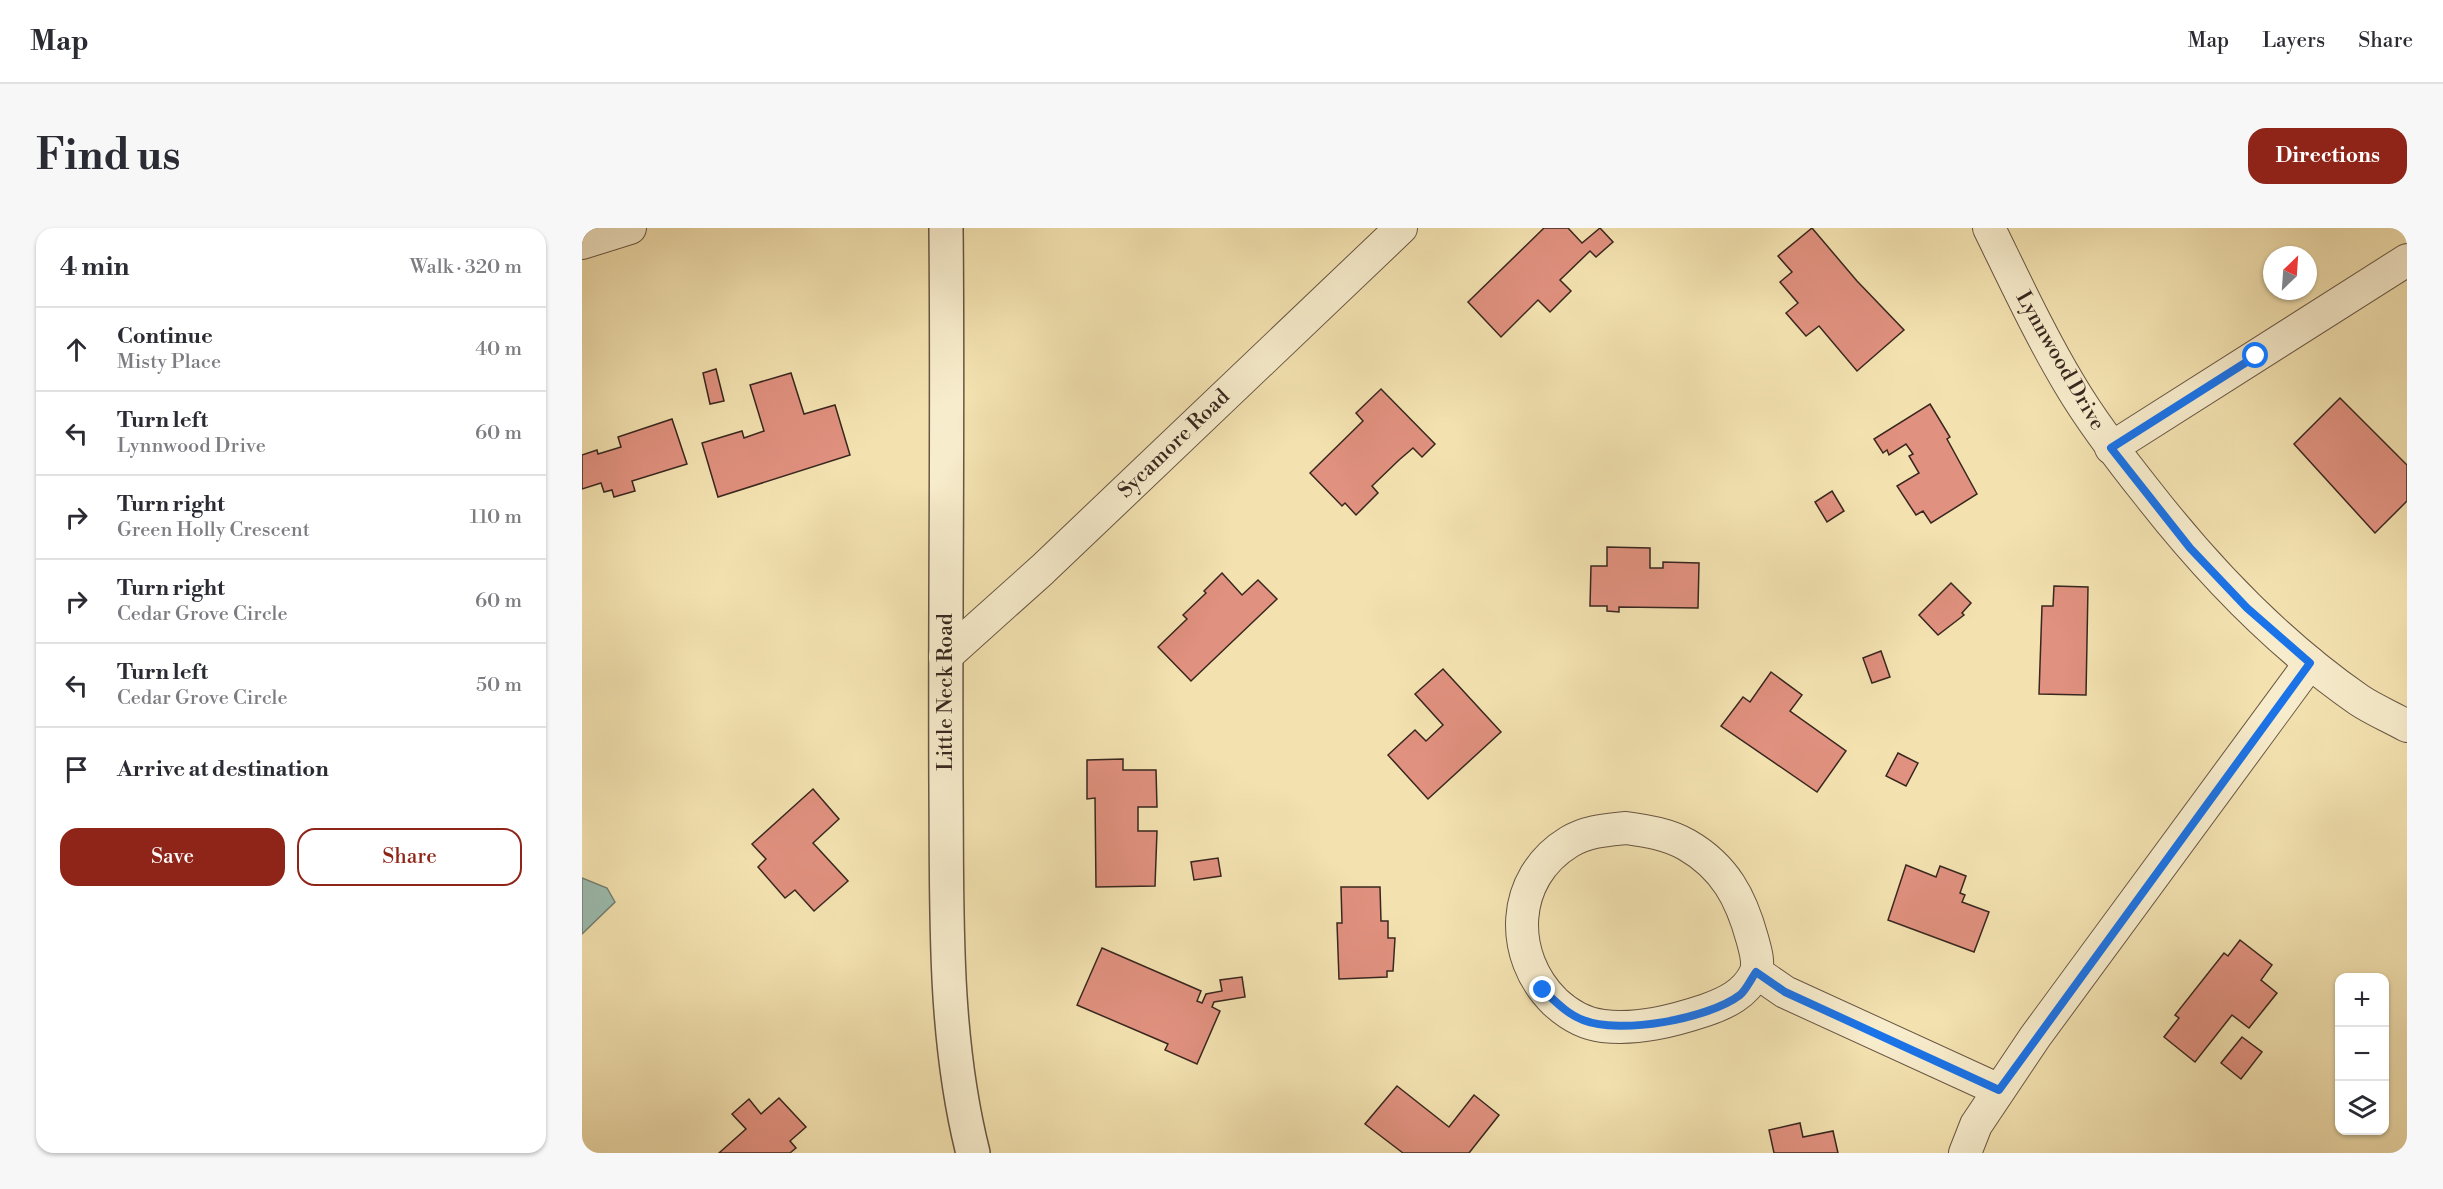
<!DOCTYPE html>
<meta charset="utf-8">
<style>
:root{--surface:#fff;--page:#f7f7f7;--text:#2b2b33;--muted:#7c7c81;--line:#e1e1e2;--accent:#8f2418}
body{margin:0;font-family:"Libre Bodoni",serif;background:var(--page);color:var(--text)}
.controls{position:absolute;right:18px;bottom:18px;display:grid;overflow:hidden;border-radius:12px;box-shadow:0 2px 4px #0004}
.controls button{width:54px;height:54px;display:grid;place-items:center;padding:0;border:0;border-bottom:2px solid var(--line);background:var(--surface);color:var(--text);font:30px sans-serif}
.compass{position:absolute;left:1681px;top:18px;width:54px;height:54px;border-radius:50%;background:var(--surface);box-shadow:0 2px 4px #0004;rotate:25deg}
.stop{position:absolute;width:18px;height:18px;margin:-14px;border:4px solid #1a73e8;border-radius:50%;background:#fff}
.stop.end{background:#1a73e8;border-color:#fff;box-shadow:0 2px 6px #0008}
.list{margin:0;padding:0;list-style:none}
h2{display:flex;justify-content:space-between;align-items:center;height:78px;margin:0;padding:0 24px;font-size:26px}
h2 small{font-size:20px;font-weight:400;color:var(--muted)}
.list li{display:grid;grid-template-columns:39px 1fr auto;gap:18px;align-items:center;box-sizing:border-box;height:84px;padding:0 24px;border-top:2px solid var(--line)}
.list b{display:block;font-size:22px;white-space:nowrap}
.list p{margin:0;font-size:20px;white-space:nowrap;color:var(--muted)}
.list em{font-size:20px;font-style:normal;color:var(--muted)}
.actions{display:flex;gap:12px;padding:18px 24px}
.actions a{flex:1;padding:14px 0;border:2px solid var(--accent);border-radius:18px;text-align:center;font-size:21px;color:var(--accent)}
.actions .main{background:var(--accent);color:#fff}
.icon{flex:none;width:33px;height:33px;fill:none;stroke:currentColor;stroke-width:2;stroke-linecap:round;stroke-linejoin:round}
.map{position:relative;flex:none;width:1825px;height:925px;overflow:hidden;border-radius:18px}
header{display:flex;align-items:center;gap:36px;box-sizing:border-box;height:84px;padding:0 30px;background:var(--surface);border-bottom:2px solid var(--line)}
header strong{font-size:28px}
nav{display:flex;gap:33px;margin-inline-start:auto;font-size:21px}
.intro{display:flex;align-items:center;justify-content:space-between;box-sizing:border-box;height:144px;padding:0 36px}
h1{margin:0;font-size:42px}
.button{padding:15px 27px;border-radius:18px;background:var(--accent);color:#fff;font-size:21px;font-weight:700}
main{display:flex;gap:36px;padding:0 36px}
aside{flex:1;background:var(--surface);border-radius:18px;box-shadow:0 2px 4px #0004}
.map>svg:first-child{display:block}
.water{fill:#9cbdb0;stroke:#748176;stroke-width:1.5}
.building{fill:#e0917f;stroke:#39271f;stroke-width:1.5}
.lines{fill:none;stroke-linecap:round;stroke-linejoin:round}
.minor-casing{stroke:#685643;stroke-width:34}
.tertiary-casing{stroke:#685643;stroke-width:36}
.minor{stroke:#f7eccc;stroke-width:32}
.tertiary{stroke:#f7eccc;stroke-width:33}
.route{stroke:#1a73e8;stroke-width:8}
.labels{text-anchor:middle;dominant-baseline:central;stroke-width:4.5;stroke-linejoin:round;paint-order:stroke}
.street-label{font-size:21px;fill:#39271f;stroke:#f7eccc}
</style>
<header>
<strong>Map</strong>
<nav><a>Map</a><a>Layers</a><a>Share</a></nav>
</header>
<div class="intro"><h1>Find us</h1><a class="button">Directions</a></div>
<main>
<aside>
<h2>4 min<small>Walk · 320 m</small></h2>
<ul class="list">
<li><svg class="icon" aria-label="ahead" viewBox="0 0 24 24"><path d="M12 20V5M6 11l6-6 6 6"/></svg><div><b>Continue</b><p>Misty Place</p></div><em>40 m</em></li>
<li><svg class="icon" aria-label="left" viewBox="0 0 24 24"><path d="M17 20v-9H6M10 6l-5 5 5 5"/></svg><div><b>Turn left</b><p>Lynnwood Drive</p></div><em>60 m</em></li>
<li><svg class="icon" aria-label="right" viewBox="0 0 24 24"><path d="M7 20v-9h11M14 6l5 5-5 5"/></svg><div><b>Turn right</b><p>Green Holly Crescent</p></div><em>110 m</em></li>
<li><svg class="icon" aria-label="right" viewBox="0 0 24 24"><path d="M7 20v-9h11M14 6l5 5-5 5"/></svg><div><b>Turn right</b><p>Cedar Grove Circle</p></div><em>60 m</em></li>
<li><svg class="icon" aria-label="left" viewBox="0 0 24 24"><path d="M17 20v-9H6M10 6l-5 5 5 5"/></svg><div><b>Turn left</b><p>Cedar Grove Circle</p></div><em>50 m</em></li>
<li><svg class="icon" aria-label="arrive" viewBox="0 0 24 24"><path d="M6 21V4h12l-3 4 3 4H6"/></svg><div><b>Arrive at destination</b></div></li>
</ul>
<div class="actions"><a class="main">Save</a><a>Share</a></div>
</aside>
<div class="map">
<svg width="1825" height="925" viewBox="0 0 1825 925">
<rect width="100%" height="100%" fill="#f3e2b0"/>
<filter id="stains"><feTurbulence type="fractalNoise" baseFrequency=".00333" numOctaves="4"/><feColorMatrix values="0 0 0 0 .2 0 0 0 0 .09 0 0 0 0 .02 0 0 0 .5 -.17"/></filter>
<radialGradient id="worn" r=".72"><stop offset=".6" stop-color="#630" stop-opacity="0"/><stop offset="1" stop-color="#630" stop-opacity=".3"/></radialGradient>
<!-- water -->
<path class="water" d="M 0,650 L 25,660 L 33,674 L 0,706 Z"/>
<!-- building -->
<g class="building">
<path d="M 962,0 L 986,0 L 1000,15 L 1018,0 L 1031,14 L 1014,29 L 1008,23 L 978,52 L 989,63 L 968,84 L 956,72 L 919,109 L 886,74 Z"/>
<path d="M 1230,0 L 1275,53 L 1322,102 L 1275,143 L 1237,98 L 1224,108 L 1204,85 L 1216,75 L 1198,54 L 1210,44 L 1196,28 Z"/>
<path d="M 134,141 L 142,173 L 128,176 L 121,145 Z"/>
<path d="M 209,145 L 222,186 L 253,177 L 268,227 L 136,269 L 120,215 L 160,203 L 162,210 L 182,203 L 168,157 Z"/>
<path d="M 799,161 L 853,216 L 840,229 L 831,220 L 817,232 L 790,258 L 796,265 L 774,287 L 763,275 L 760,278 L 728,245 L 781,193 L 774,185 Z"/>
<path d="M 1758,170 L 1825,237 L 1825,273 L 1793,305 L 1712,216 Z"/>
<path d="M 1348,176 L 1368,209 L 1365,211 L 1395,266 L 1349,295 L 1341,283 L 1334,287 L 1315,258 L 1337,245 L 1327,228 L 1331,226 L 1324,216 L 1307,227 L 1305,222 L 1301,225 L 1292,211 Z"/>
<path d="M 90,191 L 105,236 L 50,253 L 53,263 L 32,269 L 30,262 L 22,264 L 19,255 L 0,261 L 0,227 L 15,222 L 16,226 L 39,219 L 36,209 Z"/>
<path d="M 1250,263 L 1262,283 L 1245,294 L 1233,274 Z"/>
<path d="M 1025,319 L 1068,320 L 1068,340 L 1081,340 L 1081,334 L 1117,335 L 1116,380 L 1037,379 L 1037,384 L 1025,383 L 1025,378 L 1008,378 L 1009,338 L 1025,338 Z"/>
<path d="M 640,345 L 660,367 L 676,352 L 695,371 L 609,453 L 576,419 L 605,391 L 601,387 L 624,365 L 622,363 Z"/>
<path d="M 1369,355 L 1389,375 L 1380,385 L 1382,387 L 1356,407 L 1337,387 Z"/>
<path d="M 1472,358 L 1506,359 L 1504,467 L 1457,466 L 1460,378 L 1471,378 Z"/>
<path d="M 1299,423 L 1308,449 L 1290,455 L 1281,430 Z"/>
<path d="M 861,441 L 919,504 L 846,571 L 806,527 L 833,502 L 844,513 L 861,497 L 833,466 Z"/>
<path d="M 1189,444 L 1220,467 L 1208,483 L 1264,523 L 1235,564 L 1139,498 L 1161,469 L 1168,474 Z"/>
<path d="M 1316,525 L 1336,535 L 1324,558 L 1304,548 Z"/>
<path d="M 541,531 L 541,542 L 574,542 L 575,579 L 556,579 L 556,603 L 575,603 L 573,658 L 514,659 L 513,570 L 505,571 L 505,532 Z"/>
<path d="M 231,561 L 257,591 L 231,615 L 266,653 L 232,683 L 213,662 L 203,670 L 176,639 L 184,631 L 170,616 Z"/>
<path d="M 636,630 L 639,648 L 612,652 L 609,634 Z"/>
<path d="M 1324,637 L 1354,649 L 1358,638 L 1384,648 L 1378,665 L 1383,667 L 1380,674 L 1407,684 L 1392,724 L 1306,692 Z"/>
<path d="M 759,659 L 798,659 L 799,693 L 806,693 L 806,710 L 813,710 L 811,743 L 805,743 L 805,749 L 757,751 L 755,695 L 760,695 Z"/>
<path d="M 1658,712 L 1690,737 L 1679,752 L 1695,765 L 1667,800 L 1650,787 L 1613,834 L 1582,809 L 1597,790 L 1593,787 L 1642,725 L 1646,728 Z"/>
<path d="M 520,720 L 619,763 L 615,773 L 620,775 L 624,766 L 640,763 L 638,752 L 660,749 L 663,769 L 632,774 L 630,779 L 638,783 L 615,836 L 583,822 L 586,816 L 495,777 Z"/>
<path d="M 1660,809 L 1680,824 L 1659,851 L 1639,835 Z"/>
<path d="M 815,858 L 867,899 L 892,867 L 917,887 L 887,925 L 821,925 L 783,896 Z"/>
<path d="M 197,870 L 224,899 L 208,913 L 214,920 L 208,925 L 137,925 L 164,901 L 150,886 L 167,871 L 179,886 Z"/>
<path d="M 1218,895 L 1221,909 L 1251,903 L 1256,925 L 1192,925 L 1187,902 Z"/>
</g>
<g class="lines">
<defs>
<g id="minor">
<path d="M 1407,0 C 1433,53 1458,107 1488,157 C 1511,196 1539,232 1567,267 C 1628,345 1695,415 1777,472 C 1792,482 1809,489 1825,498"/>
<path d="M 0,15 L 48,0"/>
<path d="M 1529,220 L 1825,32"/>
<path d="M 363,429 L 460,342 L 819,0"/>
<path d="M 1044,600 C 1065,603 1086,606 1105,617 C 1143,639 1159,670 1170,710 C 1173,721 1178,735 1173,746 C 1163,766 1144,775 1124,782 C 1091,793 1056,802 1021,798 C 1003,796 986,786 973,774 C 926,728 928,650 987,614 C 1005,603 1024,602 1044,600 Z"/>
<path d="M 1174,744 L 1203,764 L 1417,862"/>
<path d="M 1383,925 L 1394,897 L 1453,809 L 1728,435"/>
</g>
<path id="tertiary" d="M 364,0 C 366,186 363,373 364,559 C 365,681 361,807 391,925"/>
</defs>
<!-- minor casing -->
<use href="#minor" class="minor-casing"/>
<!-- tertiary casing -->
<use href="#tertiary" class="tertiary-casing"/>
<!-- minor -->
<use href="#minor" class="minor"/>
<!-- tertiary -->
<use href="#tertiary" class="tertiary"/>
</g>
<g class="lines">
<!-- route -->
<path class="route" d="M 961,762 C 973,773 985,786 1001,792 C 1038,807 1126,791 1158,767 C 1164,762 1169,751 1174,744 L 1203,764 L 1417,862 L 1728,435 L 1665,380 L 1608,320 L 1529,220 L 1674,128"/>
</g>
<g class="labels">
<!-- street labels -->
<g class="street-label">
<text transform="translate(1478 133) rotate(60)">Lynnwood Drive</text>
<text transform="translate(592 216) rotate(-44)">Sycamore Road</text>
<text transform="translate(364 464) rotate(-90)">Little Neck Road</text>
</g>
</g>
<rect width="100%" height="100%" filter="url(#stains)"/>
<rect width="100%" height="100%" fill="url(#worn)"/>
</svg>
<div class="controls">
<button>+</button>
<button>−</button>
<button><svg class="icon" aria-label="layers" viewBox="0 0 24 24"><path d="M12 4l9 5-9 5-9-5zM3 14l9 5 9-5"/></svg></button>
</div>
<svg class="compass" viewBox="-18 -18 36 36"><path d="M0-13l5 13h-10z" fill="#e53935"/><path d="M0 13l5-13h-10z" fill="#7c7c81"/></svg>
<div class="stop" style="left:1674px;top:128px"></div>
<div class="stop end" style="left:961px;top:762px"></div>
</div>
</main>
